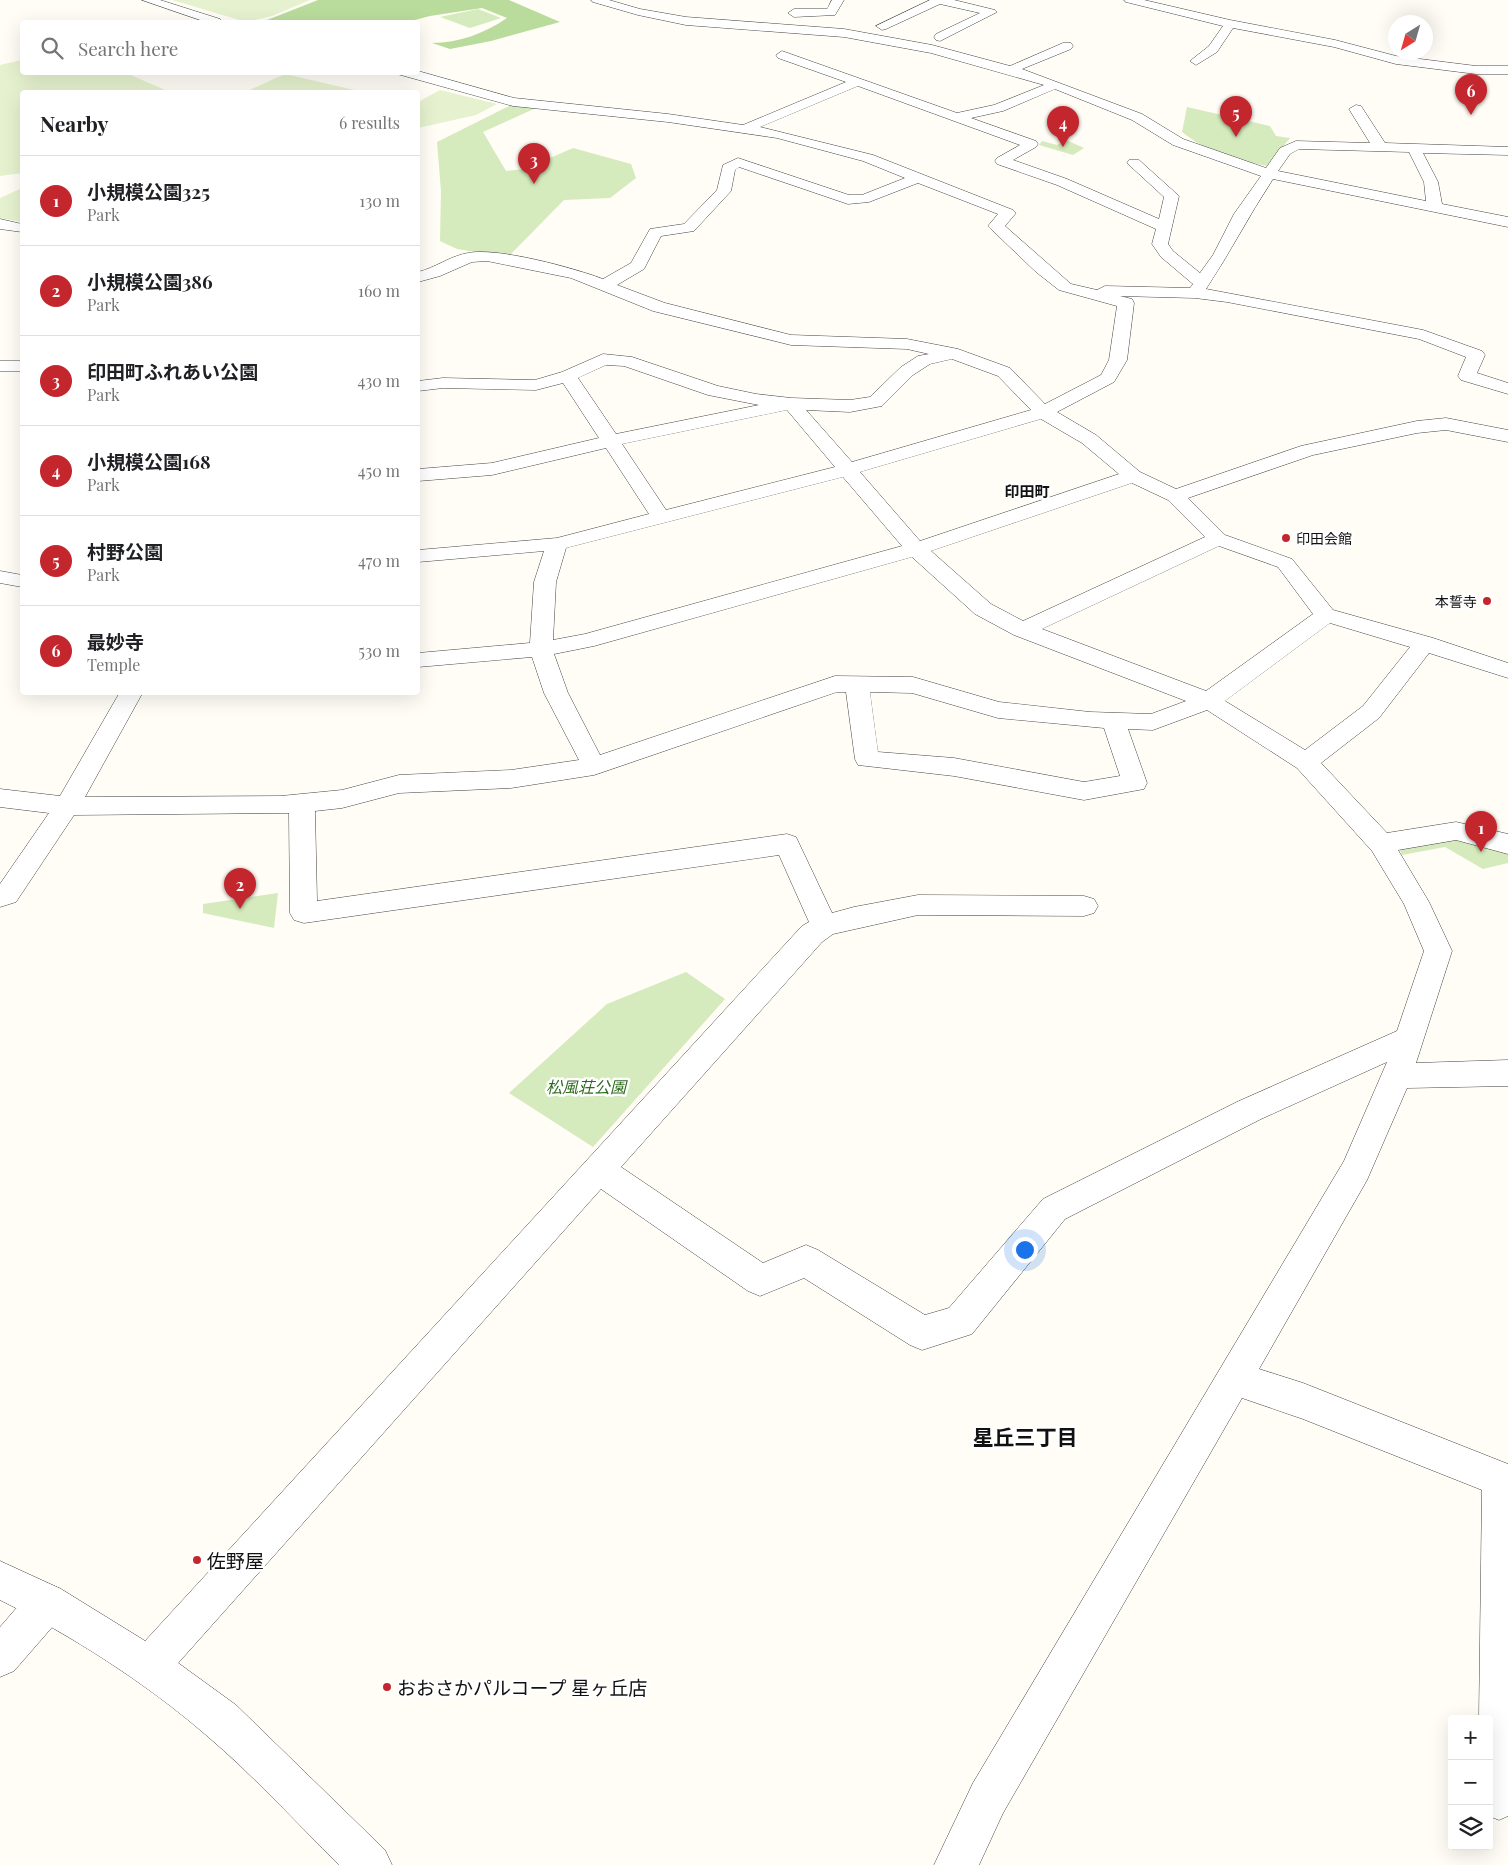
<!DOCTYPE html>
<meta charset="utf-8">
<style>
:root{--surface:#fff;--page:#f2f2f2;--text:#202124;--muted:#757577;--line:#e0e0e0;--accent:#c4262e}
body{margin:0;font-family:"Playfair Display","Noto Sans JP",serif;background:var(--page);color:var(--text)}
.controls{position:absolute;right:15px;bottom:15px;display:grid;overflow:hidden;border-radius:5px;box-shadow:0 5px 20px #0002}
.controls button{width:45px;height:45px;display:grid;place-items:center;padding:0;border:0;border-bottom:1px solid var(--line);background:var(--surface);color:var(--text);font:25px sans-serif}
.compass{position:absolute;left:1388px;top:15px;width:45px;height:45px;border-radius:50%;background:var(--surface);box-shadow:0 5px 20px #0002;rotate:217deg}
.you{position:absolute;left:1024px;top:1249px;width:18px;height:18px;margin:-12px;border:4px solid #fff;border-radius:50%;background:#1a73e8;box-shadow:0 0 0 8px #1a73e833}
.badge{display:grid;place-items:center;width:32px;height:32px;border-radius:50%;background:var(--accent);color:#fff;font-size:16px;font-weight:700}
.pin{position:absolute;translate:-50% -41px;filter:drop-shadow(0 1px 2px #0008)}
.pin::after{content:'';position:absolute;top:26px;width:18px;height:15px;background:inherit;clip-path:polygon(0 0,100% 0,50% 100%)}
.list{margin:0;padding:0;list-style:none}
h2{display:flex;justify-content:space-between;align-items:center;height:65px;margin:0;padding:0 20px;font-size:21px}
h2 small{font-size:16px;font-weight:400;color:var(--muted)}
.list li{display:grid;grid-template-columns:32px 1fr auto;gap:15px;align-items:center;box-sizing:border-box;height:90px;padding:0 20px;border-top:1px solid var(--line)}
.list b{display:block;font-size:19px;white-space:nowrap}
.list p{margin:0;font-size:16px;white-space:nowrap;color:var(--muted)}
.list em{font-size:16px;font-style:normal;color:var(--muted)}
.icon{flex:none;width:28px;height:28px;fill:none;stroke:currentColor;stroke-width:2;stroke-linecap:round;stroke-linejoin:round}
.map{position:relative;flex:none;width:1508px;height:1865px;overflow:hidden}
.search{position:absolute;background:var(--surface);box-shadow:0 5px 20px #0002;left:20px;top:20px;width:400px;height:55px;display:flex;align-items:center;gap:12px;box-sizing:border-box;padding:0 18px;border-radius:5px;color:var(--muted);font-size:19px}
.panel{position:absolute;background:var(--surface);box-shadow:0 5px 20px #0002;left:20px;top:90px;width:400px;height:605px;border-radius:5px}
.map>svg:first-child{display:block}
.green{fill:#d5ebbd}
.forest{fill:#b9dc9c}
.pitch{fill:#e6f2cf}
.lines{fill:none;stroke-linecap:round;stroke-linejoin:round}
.minor-casing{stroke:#444;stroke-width:1}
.tertiary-casing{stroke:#444;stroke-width:1}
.minor{fill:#fff;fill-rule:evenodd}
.tertiary{fill:#fff;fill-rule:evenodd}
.poi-dot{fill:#c4262e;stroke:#fff;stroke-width:2}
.labels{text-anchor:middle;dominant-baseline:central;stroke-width:5;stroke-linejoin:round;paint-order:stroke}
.far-poi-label{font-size:14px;fill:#111;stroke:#fff;text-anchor:start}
.far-neighbourhood-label{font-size:15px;font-weight:bold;fill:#111;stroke:#fff}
.park-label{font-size:16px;font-style:italic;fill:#2f6b1f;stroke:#fff}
.near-poi-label{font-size:19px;fill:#111;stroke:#fff;text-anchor:start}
.near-neighbourhood-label{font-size:21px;font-weight:bold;fill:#111;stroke:#fff}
</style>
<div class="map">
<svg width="1508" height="1865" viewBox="0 0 1508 1865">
<rect width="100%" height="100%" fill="#fffdf5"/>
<!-- green -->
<g class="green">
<path d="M 478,9 L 501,18 L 470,28 L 440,17 Z"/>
<path d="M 513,104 L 538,107 L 483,132 L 506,171 L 525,169 L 573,148 L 631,164 L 636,178 L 610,198 L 564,200 L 508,257 L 457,249 L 440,241 L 441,191 L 437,142 Z"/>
<path d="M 1187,107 L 1270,126 L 1276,136 L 1290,138 L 1267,166 C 1230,158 1212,155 1182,132 Z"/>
<path d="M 1066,140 L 1084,148 L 1073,155 L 1039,145 L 1042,141 L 1057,145 Z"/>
<path d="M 1461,837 L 1508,850 L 1508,863 L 1483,869 L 1445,847 L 1402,855 L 1398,847 Z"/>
<path d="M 278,893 L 274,928 L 203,913 L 203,904 Z"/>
<path d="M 686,972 L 725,999 L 593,1147 L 509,1093 L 607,1004 Z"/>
</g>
<!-- forest -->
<path class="forest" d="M 318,0 L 509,0 L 560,22 L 491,41 L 450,49 L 432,43 C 459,43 485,33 507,18 L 482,8 L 430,16 L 407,22 L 262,22 Z"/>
<!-- pitch -->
<g class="pitch">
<path d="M 172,0 L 310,0 L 272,16 L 246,22 Z"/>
<path d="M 22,60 L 22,72 L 126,73 L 170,92 L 22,92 L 22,173 L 0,176 L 0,65 Z"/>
<path d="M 285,74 L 363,92 L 245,92 Z"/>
<path d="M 440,90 L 497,104 L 476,115 L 418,128 L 418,102 Z"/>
<path d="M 22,188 L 22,222 L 0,218 L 0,198 Z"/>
</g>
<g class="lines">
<defs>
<g id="minor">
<path d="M 142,0 L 160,0 L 220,19 L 222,22 L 206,22 Z"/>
<path d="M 591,0 L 609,0 L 640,9 L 686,17 L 844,29 L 932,45 L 1010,66 L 1063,43 L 1071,43 L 1073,46 L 1071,49 L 1022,69 L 1142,114 L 1183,139 L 1266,168 L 1280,148 L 1296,141 L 1370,143 L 1349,109 L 1356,105 L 1361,106 L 1385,143 L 1508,147 L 1508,155 L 1423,153 L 1438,182 L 1442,204 L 1508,217 L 1508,227 L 1273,179 C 1249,215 1230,253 1206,289 L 1423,330 L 1482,351 L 1485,355 L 1477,373 L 1508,383 L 1508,394 L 1461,380 L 1458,376 L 1466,357 L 1419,339 L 1227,302 L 1195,298 L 1120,296 L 1132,299 L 1134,303 L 1127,360 L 1114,382 L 1057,412 L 1096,435 L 1140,472 L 1176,489 L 1301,446 L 1417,421 L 1446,418 L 1508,430 L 1508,442 L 1446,430 L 1417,433 L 1313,455 L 1188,498 L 1225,535 L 1292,559 L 1333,610 L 1433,638 L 1508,663 L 1508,678 L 1429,653 L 1379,718 L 1321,763 L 1387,833 L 1456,822 L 1508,834 L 1508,854 L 1456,840 L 1398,850 L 1429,902 L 1452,951 L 1416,1063 L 1508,1060 L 1508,1086 L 1407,1088 L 1367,1180 L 1259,1369 L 1303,1383 L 1508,1464 L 1508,1816 L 1499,1820 L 1489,1816 L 1489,1719 L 1479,1719 L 1482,1490 L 1303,1419 L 1242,1398 L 1003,1813 L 979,1865 L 934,1865 L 973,1783 L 1344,1161 L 1387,1062 L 1261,1119 L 1065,1219 L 972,1334 L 922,1350 L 910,1345 L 804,1278 L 760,1296 L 748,1291 L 601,1189 L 163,1680 L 149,1686 L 135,1680 L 129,1666 L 135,1652 L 802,926 L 809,922 L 779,855 L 304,923 L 294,920 L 290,913 L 289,813 L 74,815 L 16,902 L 0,907 L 0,884 L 49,813 L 0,807 L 0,789 L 60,796 L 120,692 L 143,692 L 85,797 L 281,796 L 342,790 L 399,775 L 511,770 L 579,760 L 544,693 L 532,657 L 418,667 L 418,653 L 530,643 L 534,582 L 544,551 L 418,562 L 418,550 L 557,538 L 649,514 L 606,448 L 492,475 L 418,481 L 418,469 L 492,463 L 599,438 L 563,383 L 536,390 L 443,388 L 418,391 L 418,381 L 443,378 L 535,380 L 562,372 L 603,354 L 632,357 L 718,386 L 756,394 L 791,398 L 850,400 L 870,397 L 901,367 L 918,356 L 929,354 L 907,349 L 791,345 L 653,311 L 571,278 L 487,261 L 472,262 L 440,276 L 418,282 L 418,272 C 435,268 450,256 468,253 C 497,247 574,268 603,279 L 631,263 L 650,229 L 684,224 L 717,190 L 723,165 L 738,158 L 849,195 L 862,195 L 905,178 L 863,161 L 777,138 L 668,122 L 513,106 L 390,72 L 418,71 L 514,98 L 668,114 L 743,125 L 846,82 L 778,58 L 776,55 L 782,51 L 957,113 L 994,105 L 1044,85 L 931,53 L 844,37 L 686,25 L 638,15 L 593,2 ZM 858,86 L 1020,145 L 997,158 L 995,161 L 997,164 L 1057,185 L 1156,229 L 1152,244 L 1161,257 L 1193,284 L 1190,288 L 1105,286 L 1097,290 L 1071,284 L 1005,226 L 1016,213 L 1013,210 L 873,155 L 760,127 ZM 1055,89 L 1132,120 L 1173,145 L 1261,176 L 1234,214 L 1213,255 L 1200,273 L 1173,251 L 1168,244 L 1179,196 L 1139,160 L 1129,160 L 1127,163 L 1164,197 L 1159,219 L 1067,179 L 1013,160 L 1036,147 L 1038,144 L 1036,141 L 971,118 L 1003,111 ZM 1299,149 L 1409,152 L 1424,182 L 1426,201 L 1278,171 L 1290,154 ZM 739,167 L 848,204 L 869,202 L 918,183 L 998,214 L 988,226 L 991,229 L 1036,272 L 1059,290 L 1117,306 L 1109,360 L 1101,375 L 1045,404 L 1010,368 L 958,349 L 907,339 L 791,335 L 665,303 L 617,285 L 644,269 L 661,236 L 694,231 L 731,191 L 735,170 ZM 952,359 L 998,376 L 1031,410 L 852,462 L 806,410 L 850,412 L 882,406 L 913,375 L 930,364 ZM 606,365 L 624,366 L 708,395 L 759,405 L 616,434 L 578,378 ZM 787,410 L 835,467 L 666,510 L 622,444 ZM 1041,419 L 1082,443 L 1119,474 L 920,541 L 860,472 ZM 843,477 L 902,546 L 585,634 L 553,640 L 556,582 L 566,548 ZM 1132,483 L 1168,500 L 1205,537 L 1023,621 L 991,604 L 931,551 ZM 1219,546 L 1278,567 L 1313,614 L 1206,691 L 1042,629 ZM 912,557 L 975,614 L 1014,635 L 1186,701 L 1151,714 L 1090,712 L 999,702 L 913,677 L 835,676 L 600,755 L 568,693 L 554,654 L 594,646 ZM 1330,623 L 1410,647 L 1363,706 L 1305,750 L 1225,701 ZM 837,692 L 846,692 L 855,759 L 858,765 L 954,776 L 1084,800 L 1144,789 L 1147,783 L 1128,729 L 1153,730 L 1207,710 L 1297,768 L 1372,851 L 1404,904 L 1424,951 L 1397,1031 L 1239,1101 L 1043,1199 L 949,1308 L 925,1315 L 818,1250 L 806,1245 L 763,1263 L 621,1167 L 822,942 L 833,934 L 918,915 L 1084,916 L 1094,913 L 1098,906 L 1094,899 L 1084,896 L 918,895 L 854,907 L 832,913 L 796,837 L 787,834 L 317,901 L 315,811 L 342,808 L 399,793 L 511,788 L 594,775 ZM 870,692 L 912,693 L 998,718 L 1104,728 L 1120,776 L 1084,782 L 954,758 L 878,752 Z"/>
<path d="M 832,0 L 844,0 L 835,15 L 794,17 L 788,13 L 794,9 L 827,9 Z"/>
<path d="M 930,0 L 954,0 L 995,10 L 997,12 L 940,41 L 936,40 L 934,37 L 936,34 L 980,13 L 940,4 L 886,29 L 882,30 L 876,26 Z"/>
<path d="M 1124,0 L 1144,0 L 1230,20 L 1335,40 L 1396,56 L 1476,66 L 1508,66 L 1508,74 L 1476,74 L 1396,64 L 1334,47 L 1233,28 L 1217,52 L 1196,65 L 1190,61 L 1209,46 L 1223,26 L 1126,2 Z"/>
<path d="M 0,219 L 22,224 L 22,232 L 0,229 Z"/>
<rect x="0" y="361" width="22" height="10"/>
<path d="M 0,571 L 22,575 L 22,587 L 0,583 Z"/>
<path d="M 47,1583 L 61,1589 L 67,1603 L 61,1617 L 14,1671 L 0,1677 L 0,1627 L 33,1589 Z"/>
</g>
<path id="tertiary" d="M 0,1561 L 61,1589 L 163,1652 L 236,1705 L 385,1850 L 392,1865 L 339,1865 C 296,1822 252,1774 206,1735 C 146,1683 71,1635 0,1600 Z"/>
</defs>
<!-- minor casing -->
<use href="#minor" class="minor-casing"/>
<!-- tertiary casing -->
<use href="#tertiary" class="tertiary-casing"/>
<!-- minor -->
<use href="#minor" class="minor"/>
<!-- tertiary -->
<use href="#tertiary" class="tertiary"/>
</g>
<!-- markers -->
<g class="poi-dot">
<circle cx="1286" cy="538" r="5"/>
<circle cx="1487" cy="601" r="5"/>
<circle cx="197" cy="1560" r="5"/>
<circle cx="387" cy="1687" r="5"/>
</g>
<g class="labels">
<!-- far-poi labels -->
<g class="far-poi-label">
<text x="1296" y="538">印田会館</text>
<text x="1477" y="601" text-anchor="end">本誓寺</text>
</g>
<!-- far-neighbourhood labels -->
<g class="far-neighbourhood-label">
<text x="1027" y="491">印田町</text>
</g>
<!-- park labels -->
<g class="park-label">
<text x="586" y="1086">松風荘公園</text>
</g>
<!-- near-poi labels -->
<g class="near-poi-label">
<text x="207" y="1560">佐野屋</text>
<text x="397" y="1687">おおさかパルコープ 星ヶ丘店</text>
</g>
<!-- near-neighbourhood labels -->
<g class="near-neighbourhood-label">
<text x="1025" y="1436">星丘三丁目</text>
</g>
</g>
</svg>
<div class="controls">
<button>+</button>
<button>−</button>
<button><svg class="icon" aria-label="layers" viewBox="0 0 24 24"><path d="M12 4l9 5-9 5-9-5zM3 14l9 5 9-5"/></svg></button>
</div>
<svg class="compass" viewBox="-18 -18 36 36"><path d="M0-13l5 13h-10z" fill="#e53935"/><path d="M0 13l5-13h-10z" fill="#757577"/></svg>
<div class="you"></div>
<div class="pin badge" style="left:1481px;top:852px">1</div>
<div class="pin badge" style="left:240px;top:909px">2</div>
<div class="pin badge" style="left:534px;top:184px">3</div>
<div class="pin badge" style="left:1063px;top:147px">4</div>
<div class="pin badge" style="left:1236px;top:137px">5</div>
<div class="pin badge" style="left:1471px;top:115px">6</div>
<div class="search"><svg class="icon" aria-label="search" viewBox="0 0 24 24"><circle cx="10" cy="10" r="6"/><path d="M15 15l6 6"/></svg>Search here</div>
<section class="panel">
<h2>Nearby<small>6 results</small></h2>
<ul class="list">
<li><span class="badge">1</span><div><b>小規模公園325</b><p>Park</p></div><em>130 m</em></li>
<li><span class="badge">2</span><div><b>小規模公園386</b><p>Park</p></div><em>160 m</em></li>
<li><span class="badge">3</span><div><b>印田町ふれあい公園</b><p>Park</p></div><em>430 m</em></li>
<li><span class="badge">4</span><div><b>小規模公園168</b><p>Park</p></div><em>450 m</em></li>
<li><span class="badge">5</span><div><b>村野公園</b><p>Park</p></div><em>470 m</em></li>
<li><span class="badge">6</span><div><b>最妙寺</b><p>Temple</p></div><em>530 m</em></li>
</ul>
</section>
</div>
